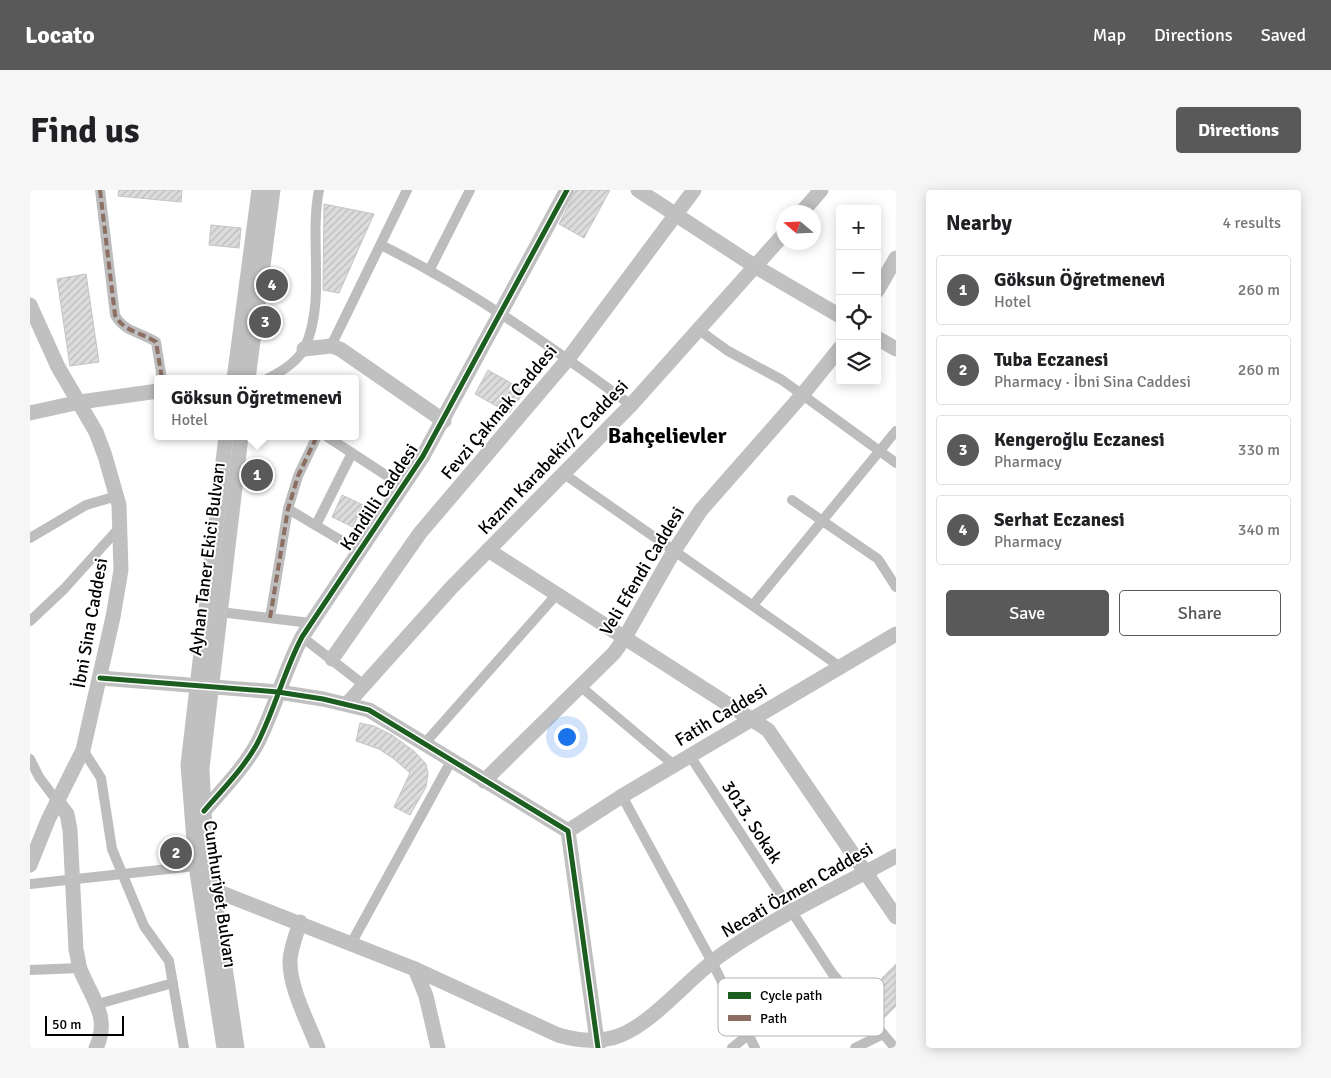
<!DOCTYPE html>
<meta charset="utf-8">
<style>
:root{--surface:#fff;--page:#f6f6f6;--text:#202124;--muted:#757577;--line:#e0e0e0;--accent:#595959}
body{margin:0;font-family:Signika,sans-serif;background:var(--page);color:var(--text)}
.controls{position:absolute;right:15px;top:15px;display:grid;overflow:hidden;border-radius:5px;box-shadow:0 2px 12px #0003}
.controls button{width:45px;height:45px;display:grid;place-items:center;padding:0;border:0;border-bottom:1px solid var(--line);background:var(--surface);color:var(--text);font:25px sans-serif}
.compass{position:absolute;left:746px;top:15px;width:45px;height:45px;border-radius:50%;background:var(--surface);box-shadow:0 2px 12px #0003;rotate:289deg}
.scale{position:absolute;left:15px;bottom:12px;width:79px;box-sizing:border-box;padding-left:5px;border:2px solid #000;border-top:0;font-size:14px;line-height:18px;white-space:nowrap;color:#000;-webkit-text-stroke:4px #fff;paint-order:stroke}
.you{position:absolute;left:536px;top:546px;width:18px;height:18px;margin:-12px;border:4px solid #fff;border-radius:50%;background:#1a73e8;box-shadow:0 0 0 8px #1a73e833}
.badge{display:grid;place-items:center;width:32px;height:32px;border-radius:50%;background:var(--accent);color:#fff;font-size:16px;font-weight:700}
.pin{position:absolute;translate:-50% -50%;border:2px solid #fff;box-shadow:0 1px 5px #0006}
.popup{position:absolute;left:124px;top:185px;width:205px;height:65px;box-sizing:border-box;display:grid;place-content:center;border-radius:5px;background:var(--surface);filter:drop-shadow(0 1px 4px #0005);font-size:16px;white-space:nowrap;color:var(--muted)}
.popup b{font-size:19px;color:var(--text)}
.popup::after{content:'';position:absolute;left:50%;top:100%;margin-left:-10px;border:10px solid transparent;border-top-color:var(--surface)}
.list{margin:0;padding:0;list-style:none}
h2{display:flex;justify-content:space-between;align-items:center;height:65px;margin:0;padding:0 20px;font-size:21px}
h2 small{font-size:16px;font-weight:400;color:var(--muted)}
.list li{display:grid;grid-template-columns:32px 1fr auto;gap:15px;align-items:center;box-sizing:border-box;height:70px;margin:0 10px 10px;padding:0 10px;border:1px solid var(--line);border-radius:5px}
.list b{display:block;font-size:19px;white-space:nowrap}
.list p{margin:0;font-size:16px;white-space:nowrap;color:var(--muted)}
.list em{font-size:16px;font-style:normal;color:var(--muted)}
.actions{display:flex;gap:10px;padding:15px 20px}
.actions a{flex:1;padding:11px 0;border:1px solid var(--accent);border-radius:5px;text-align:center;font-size:18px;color:var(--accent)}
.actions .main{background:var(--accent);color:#fff}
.icon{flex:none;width:28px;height:28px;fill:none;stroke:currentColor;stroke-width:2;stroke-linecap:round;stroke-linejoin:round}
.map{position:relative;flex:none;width:866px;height:858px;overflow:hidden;border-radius:5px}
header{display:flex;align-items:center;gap:30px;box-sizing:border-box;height:70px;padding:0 25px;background:var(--accent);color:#fff}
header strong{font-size:24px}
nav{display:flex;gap:28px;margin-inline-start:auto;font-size:18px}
.intro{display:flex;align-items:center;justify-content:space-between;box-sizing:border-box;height:120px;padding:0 30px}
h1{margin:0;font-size:35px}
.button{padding:12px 22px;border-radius:5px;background:var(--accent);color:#fff;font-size:18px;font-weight:700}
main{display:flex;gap:30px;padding:0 30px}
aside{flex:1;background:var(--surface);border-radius:5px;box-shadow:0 2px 12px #0003}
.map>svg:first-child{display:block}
.building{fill:url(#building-hatch);stroke:#c4c4c4}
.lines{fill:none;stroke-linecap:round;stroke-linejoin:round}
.street{stroke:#bdbdbd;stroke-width:10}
.secondary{stroke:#c0c0c0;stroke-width:15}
.quiet{stroke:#8d6e63;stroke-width:4;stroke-dasharray:8 4;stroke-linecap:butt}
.cycleway-casing{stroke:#fff;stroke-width:8}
.cycleway{stroke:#1b5e20;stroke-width:5}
.labels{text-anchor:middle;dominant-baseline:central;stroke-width:4;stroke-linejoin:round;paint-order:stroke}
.street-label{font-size:18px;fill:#000;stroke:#fff}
.district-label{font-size:22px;font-weight:bold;fill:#000;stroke:#fff}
.key{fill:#fff;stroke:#b2b2b2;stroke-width:1}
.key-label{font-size:14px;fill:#000}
</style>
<header>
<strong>Locato</strong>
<nav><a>Map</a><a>Directions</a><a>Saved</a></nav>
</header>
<div class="intro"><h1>Find us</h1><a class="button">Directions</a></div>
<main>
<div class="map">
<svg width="866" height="858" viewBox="0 0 866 858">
<defs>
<pattern id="building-hatch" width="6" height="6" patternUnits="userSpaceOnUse" patternTransform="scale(1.25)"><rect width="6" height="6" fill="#dcdcdc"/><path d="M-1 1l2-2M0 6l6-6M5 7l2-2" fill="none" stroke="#bbb"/></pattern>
</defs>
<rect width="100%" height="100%" fill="#fff"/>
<!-- building -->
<g class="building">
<path d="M 89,0 L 152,0 L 151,12 L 88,6 Z"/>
<path d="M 546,0 L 580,0 L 554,48 L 529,34 Z"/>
<path d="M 294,14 L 344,24 L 309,103 L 293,100 Z"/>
<path d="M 181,35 L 211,38 L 209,58 L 179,55 Z"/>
<path d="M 56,84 L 69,172 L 40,176 L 27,89 Z"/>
<path d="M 458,180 L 495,201 L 479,223 L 445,204 Z"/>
<path d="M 312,305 L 333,315 L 323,337 L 302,327 Z"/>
<path d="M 330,533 L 344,536 L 362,545 L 385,562 L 396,574 L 398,584 L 396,597 L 380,625 L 364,617 L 380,583 L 364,569 L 349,559 L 326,551 Z"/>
<path d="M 866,774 L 866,816 L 854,828 L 834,806 Z"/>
</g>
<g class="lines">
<!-- street -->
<g class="street">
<path d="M 70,0 L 85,125 C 94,142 111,142 126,152 L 132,189"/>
<path d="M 351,55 C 442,100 520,156 601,215"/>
<path d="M 400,79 L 440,0"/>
<path d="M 669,140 L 698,161 L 752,190 L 866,273"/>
<path d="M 301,156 L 377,0"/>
<path d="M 237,189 C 251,182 268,172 275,157 C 296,112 279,49 289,0"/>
<path d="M 296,246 L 374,297"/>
<path d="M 534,284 L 809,476"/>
<path d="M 762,310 L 848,369 L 866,397"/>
<path d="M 258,319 L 329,361"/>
<path d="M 286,335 L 322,263"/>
<path d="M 0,348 L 56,315 L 87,306"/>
<path d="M 723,415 L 866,241"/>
<path d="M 190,422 L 280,433"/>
<path d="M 240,428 L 258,319 L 268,286 L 287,246"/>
<path d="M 0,431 L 34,399 L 90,337"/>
<path d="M 272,447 L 334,495"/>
<path d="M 550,496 L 644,575"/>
<path d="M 395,553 L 527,404"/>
<path d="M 53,560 L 71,588 L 82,659 L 114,736 L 139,771 L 154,858"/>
<path d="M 660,566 L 802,783 L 865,858"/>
<path d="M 0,569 L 9,587 L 27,611"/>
<path d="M 592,606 L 682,772 L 725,858"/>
<path d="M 0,694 L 166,676"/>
<path d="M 322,752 L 421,571"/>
<path d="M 0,780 L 50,778"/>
<path d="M 68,814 L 143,793"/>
<path d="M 702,858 L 718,845"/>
<path d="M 825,858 L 853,844"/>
</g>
<!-- secondary -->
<g class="secondary">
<path d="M 608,0 L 726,77 L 810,126"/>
<path d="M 772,22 L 791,0"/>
<path d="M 847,101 L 866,68"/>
<path d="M 0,115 L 28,177 L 66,242 L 75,266 L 89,315 L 91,380 L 83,427 L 53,560 L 18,630 L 0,675"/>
<path d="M 847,148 L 866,159"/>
<path d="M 274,159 L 301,156 L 310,159 L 414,231"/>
<path d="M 204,189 L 229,0"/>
<path d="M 218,189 L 243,0"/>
<path d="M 0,223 L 50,212 L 128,201"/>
<path d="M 458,360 L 738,540 L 866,727"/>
<path d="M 302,469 L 390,343 L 538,169 L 664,0"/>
<path d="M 70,488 L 248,502 L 293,509 L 339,520 L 538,641 L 568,858"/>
<path d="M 317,514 L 421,398 L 601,215 L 754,44"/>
<path d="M 454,591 L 584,463 L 594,449 L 644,361 L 671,320 L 773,204 L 810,158"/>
<path d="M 27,611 L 37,624 L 40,640 L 46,760 C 48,766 48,773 50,779 C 61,807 81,827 66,858"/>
<path d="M 174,621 C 192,600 213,579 227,554 C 245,519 254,481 272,447 L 393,266 L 537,0"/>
<path d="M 538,641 L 592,606 L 866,444"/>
<path d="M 184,700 L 385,779 L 396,806 L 408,858"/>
<path d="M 270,732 C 266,745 261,757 260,770 C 259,797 278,832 288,858"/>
<path d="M 385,779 L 528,845 C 549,851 571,853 591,845 C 625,831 660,787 691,765 C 746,726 808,698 866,666"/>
<path d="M 194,858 L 166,676 L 158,575 L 196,246"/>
<path d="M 207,858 L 175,642 L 172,578 L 211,246"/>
</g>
<!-- quiet -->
<g class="quiet">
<path d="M 70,0 L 85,125 C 94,142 111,142 126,152 L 132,189"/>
<path d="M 240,428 L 258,319 L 268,286 L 287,246"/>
</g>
<defs>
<g id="cycleway">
<path d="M 70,488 L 248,502 L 293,509 L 339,520 L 538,641 L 568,858"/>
<path d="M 174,621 C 192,600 213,579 227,554 C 245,519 254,481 272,447 L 393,266 L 537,0"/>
</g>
</defs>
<!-- cycleway casing -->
<use href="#cycleway" class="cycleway-casing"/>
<!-- cycleway -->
<use href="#cycleway" class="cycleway"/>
</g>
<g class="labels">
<!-- street labels -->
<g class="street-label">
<text transform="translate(469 222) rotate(-50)">Fevzi Çakmak Caddesi</text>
<text transform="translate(523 267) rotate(-46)">Kazım Karabekir/2 Caddesi</text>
<text transform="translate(349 307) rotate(-56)">Kandilli Caddesi</text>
<text transform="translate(177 369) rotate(-83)">Ayhan Taner Ekici Bulvarı</text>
<text transform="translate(612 381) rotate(-59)">Veli Efendi Caddesi</text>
<text transform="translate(60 433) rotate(-80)">İbni Sina Caddesi</text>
<text transform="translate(691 525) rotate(-31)">Fatih Caddesi</text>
<text transform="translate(722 632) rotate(57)">3013. Sokak</text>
<text transform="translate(767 700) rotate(-30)">Necati Özmen Caddesi</text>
<text transform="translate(190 704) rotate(82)">Cumhuriyet Bulvarı</text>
</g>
<!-- district labels -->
<g class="district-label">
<text x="637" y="245">Bahçelievler</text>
</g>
</g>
<!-- legend -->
<rect x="688" y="788" width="166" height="58" rx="8" class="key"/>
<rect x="698" y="802" width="23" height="7" fill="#1b5e20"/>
<rect x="698" y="825" width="23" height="6" fill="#8d6e63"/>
<g class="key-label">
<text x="730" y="810">Cycle path</text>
<text x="730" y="833">Path</text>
</g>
</svg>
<div class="controls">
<button>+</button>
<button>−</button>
<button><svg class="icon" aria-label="locate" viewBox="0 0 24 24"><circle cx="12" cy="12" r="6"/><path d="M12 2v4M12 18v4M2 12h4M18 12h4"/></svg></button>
<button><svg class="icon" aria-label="layers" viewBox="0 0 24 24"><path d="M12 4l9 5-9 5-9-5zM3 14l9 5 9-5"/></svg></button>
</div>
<svg class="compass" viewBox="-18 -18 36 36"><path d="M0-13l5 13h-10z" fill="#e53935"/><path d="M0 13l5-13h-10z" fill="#757577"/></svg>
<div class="scale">50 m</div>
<div class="you"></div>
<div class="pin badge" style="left:227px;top:285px">1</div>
<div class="popup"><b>Göksun Öğretmenevi</b>Hotel</div>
<div class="pin badge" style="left:146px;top:663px">2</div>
<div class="pin badge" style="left:235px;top:132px">3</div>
<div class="pin badge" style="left:242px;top:95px">4</div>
</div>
<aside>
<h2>Nearby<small>4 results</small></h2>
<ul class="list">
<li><span class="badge">1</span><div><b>Göksun Öğretmenevi</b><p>Hotel</p></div><em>260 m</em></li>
<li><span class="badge">2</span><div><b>Tuba Eczanesi</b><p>Pharmacy · İbni Sina Caddesi</p></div><em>260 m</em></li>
<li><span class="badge">3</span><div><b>Kengeroğlu Eczanesi</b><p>Pharmacy</p></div><em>330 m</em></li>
<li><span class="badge">4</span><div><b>Serhat Eczanesi</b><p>Pharmacy</p></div><em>340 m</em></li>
</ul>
<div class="actions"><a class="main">Save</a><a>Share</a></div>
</aside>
</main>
